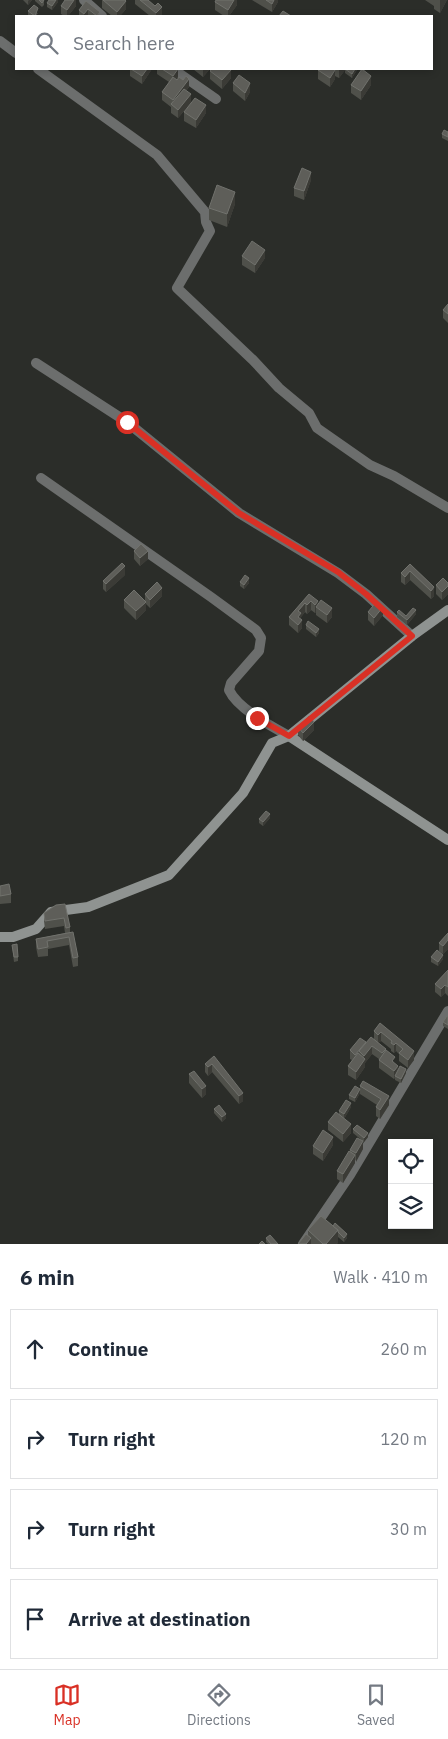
<!DOCTYPE html>
<meta charset="utf-8">
<style>
:root{--surface:#fff;--page:#f6f6f7;--text:#1f2937;--muted:#747a83;--line:#e0e1e3;--accent:#d93025}
body{margin:0;font-family:"IBM Plex Sans",sans-serif;background:var(--page);color:var(--text)}
.controls{position:absolute;right:15px;bottom:15px;display:grid;overflow:hidden;border-radius:0px;box-shadow:0 2px 8px #0003}
.controls button{width:45px;height:45px;display:grid;place-items:center;padding:0;border:0;border-bottom:1px solid var(--line);background:var(--surface);color:var(--text);font:25px sans-serif}
.stop{position:absolute;width:15px;height:15px;margin:-11px;border:4px solid #d93025;border-radius:50%;background:#fff}
.stop.end{background:#d93025;border-color:#fff;box-shadow:0 1px 5px #0008}
.list{margin:0;padding:0;list-style:none}
h2{display:flex;justify-content:space-between;align-items:center;height:65px;margin:0;padding:0 20px;font-size:21px}
h2 small{font-size:16px;font-weight:400;color:var(--muted)}
.list li{display:grid;grid-template-columns:32px 1fr auto;gap:15px;align-items:center;box-sizing:border-box;height:80px;margin:0 10px 10px;padding:0 10px;border:1px solid var(--line);border-radius:0px}
.list b{display:block;font-size:19px;white-space:nowrap}
.list em{font-size:16px;font-style:normal;color:var(--muted)}
.icon{flex:none;width:28px;height:28px;fill:none;stroke:currentColor;stroke-width:2;stroke-linecap:round;stroke-linejoin:round}
.map{position:relative;flex:none;width:448px;height:1244px;overflow:hidden}
.search{position:absolute;background:var(--surface);box-shadow:0 2px 8px #0003;left:15px;right:15px;top:15px;height:55px;display:flex;align-items:center;gap:12px;box-sizing:border-box;padding:0 18px;border-radius:0px;color:var(--muted);font-size:19px}
.sheet{height:425px;background:var(--surface)}
nav{display:flex;justify-content:space-around;align-items:center;box-sizing:border-box;height:70px;border-top:1px solid var(--line);background:var(--surface);font-size:14px;color:var(--muted)}
nav a{display:grid;justify-items:center;gap:2px}
nav .on{color:var(--accent)}
.map>svg:first-child{display:block}
.lines{fill:none;stroke-linecap:round;stroke-linejoin:round}
.street{stroke:#6c6e6d;stroke-width:10}
.secondary{stroke:#8f9391;stroke-width:10}
.wall{fill:#4f504a}
.shaded-wall{fill:#3b3b36}
.building{fill:#5e5e59;stroke:#71726d}
.route{stroke:#d93025;stroke-width:6}
</style>
<div class="map">
<svg width="448" height="1244" viewBox="0 0 448 1244">
<rect width="100%" height="100%" fill="#2b2d29"/>
<g class="lines">
<!-- street -->
<g class="street">
<path d="M 84,0 L 102,16"/>
<path d="M 0,41 L 16,53"/>
<path d="M 38,69 L 157,155 L 205,212 L 206,222 L 210,231 L 177,288 L 253,360 L 279,388 L 309,413 L 317,428 L 370,465 L 394,476 L 448,508"/>
<path d="M 173,69 L 216,99"/>
<path d="M 36,363 L 127,422 L 239,513 L 338,573 L 366,594 L 412,636"/>
<path d="M 41,478 L 211,597 L 256,630 L 261,638 L 259,651 L 231,683 L 229,690 C 238,709 271,726 289,736"/>
<path d="M 303,1244 L 350,1175 L 448,1011"/>
</g>
<!-- secondary -->
<g class="secondary">
<path d="M 289,736 L 448,840"/>
<path d="M 0,937 L 13,937 L 36,929 L 51,912 L 88,907 L 169,875 L 243,793 L 272,743 L 289,736 L 412,636 L 448,610"/>
</g>
</g>
<!-- wall -->
<g class="wall">
<path d="M 23,0 L 32,0 L 28,5 Z"/>
<path d="M 35,0 L 44,0 L 44,5 L 42,7 L 35,1 Z"/>
<path d="M 58,0 L 58,2 L 52,10 L 47,7 L 47,3 Z"/>
<path d="M 76,0 L 76,6 L 68,16 L 64,16 L 61,14 L 61,6 Z"/>
<path d="M 102,0 L 125,0 L 126,9 L 120,16 L 112,16 L 102,8 Z"/>
<path d="M 135,0 L 148,0 L 162,15 L 161,16 L 150,16 L 135,4 Z"/>
<path d="M 237,0 L 237,5 L 229,16 L 224,16 L 215,10 L 215,2 Z"/>
<path d="M 252,0 L 278,0 L 278,2 L 272,12 Z"/>
<path d="M 425,0 L 447,0 L 440,13 L 434,9 L 434,6 Z"/>
<path d="M 86,1 L 100,16 L 79,16 L 79,10 Z"/>
<path d="M 28,11 L 38,13 L 36,16 L 29,16 L 28,15 Z"/>
<path d="M 130,69 L 152,69 L 142,84 L 130,76 Z"/>
<path d="M 157,69 L 178,69 L 178,77 L 176,79 L 189,87 L 186,91 L 191,103 L 178,118 L 171,113 L 171,107 L 162,100 L 162,92 L 169,82 L 157,74 Z"/>
<path d="M 193,69 L 210,69 L 203,77 Z"/>
<path d="M 319,69 L 357,69 L 357,70 L 352,78 L 345,73 L 345,70 L 339,78 L 335,76 L 335,79 L 330,87 L 318,79 L 318,70 Z"/>
<path d="M 210,71 L 231,78 L 222,89 L 210,79 Z"/>
<path d="M 233,83 L 250,92 L 245,101 L 233,91 Z"/>
<path d="M 351,85 L 371,85 L 361,100 L 351,93 Z"/>
<path d="M 184,112 L 206,113 L 196,128 L 184,121 Z"/>
<path d="M 448,132 L 448,141 L 442,138 L 442,134 Z"/>
<path d="M 311,180 L 304,200 L 294,196 L 294,188 Z"/>
<path d="M 235,204 L 227,227 L 209,220 L 209,208 Z"/>
<path d="M 242,256 L 265,258 L 255,273 L 242,265 Z"/>
<path d="M 448,304 L 448,323 L 443,318 L 443,310 Z"/>
<path d="M 134,551 L 148,559 L 140,566 L 134,559 Z"/>
<path d="M 410,564 L 434,587 L 434,596 L 431,599 L 410,580 L 405,585 L 401,582 L 401,573 Z"/>
<path d="M 125,575 L 106,592 L 103,589 L 103,581 Z"/>
<path d="M 240,582 L 249,583 L 244,589 L 240,586 Z"/>
<path d="M 448,583 L 448,594 L 442,600 L 436,594 L 436,585 Z"/>
<path d="M 145,594 L 162,596 L 150,608 L 146,604 L 146,610 L 136,620 L 124,608 L 124,600 L 145,600 Z"/>
<path d="M 309,594 L 318,604 L 332,617 L 327,623 L 316,615 L 316,612 L 315,613 L 311,610 L 307,614 L 305,612 L 301,617 L 302,628 L 298,633 L 289,625 L 289,617 Z"/>
<path d="M 368,612 L 383,615 L 374,626 L 368,620 Z"/>
<path d="M 397,612 L 406,616 L 416,614 L 407,625 L 397,617 Z"/>
<path d="M 306,625 L 319,633 L 316,637 L 306,629 Z"/>
<path d="M 298,727 L 314,730 L 303,741 L 298,735 Z"/>
<path d="M 270,818 L 263,826 L 259,823 L 259,819 Z"/>
<path d="M 0,886 L 11,894 L 11,903 L 0,904 Z"/>
<path d="M 56,905 L 70,927 L 70,932 L 78,957 L 78,966 L 73,967 L 69,945 L 48,949 L 48,956 L 38,957 L 36,947 L 36,939 L 65,933 L 64,926 L 45,929 L 44,921 L 44,913 Z"/>
<path d="M 448,933 L 448,949 L 443,954 L 439,951 L 439,943 Z"/>
<path d="M 12,945 L 18,957 L 18,961 L 14,962 Z"/>
<path d="M 431,957 L 443,959 L 438,966 L 431,962 Z"/>
<path d="M 448,970 L 448,996 L 445,993 L 441,997 L 435,992 L 435,984 Z"/>
<path d="M 448,1016 L 448,1029 L 443,1026 L 443,1022 Z"/>
<path d="M 380,1023 L 414,1060 L 408,1068 L 399,1061 L 399,1054 L 396,1051 L 394,1053 L 391,1051 L 391,1049 L 381,1041 L 378,1043 L 386,1051 L 395,1064 L 398,1070 L 406,1073 L 401,1083 L 395,1080 L 395,1078 L 394,1079 L 379,1068 L 379,1059 L 372,1054 L 365,1063 L 365,1067 L 356,1080 L 348,1075 L 348,1066 L 352,1060 L 350,1059 L 350,1050 L 374,1039 L 374,1031 Z"/>
<path d="M 214,1056 L 243,1101 L 239,1104 L 212,1072 L 208,1076 L 205,1072 L 205,1064 Z"/>
<path d="M 189,1074 L 206,1094 L 202,1098 L 189,1083 Z"/>
<path d="M 363,1081 L 389,1105 L 380,1119 L 376,1116 L 376,1107 L 377,1105 L 360,1094 L 360,1086 Z"/>
<path d="M 360,1093 L 355,1102 L 349,1099 L 349,1095 Z"/>
<path d="M 351,1107 L 344,1119 L 351,1133 L 343,1142 L 328,1130 L 328,1122 L 339,1114 L 339,1111 Z"/>
<path d="M 214,1109 L 226,1118 L 222,1122 L 214,1113 Z"/>
<path d="M 353,1129 L 368,1137 L 364,1142 L 353,1133 Z"/>
<path d="M 333,1145 L 323,1161 L 313,1154 L 313,1146 Z"/>
<path d="M 363,1149 L 355,1161 L 355,1163 L 343,1183 L 337,1179 L 337,1171 L 350,1152 L 350,1150 Z"/>
<path d="M 321,1216 L 347,1238 L 344,1242 L 338,1237 L 338,1243 L 336,1244 L 298,1244 L 308,1235 L 308,1230 Z"/>
<path d="M 266,1238 L 278,1244 L 268,1244 L 266,1242 Z"/>
</g>
<!-- shaded-wall -->
<g class="shaded-wall">
<path d="M 29,0 L 32,0 L 28,5 L 28,1 Z"/>
<path d="M 56,0 L 58,0 L 58,2 L 52,10 L 52,6 Z"/>
<path d="M 74,0 L 76,0 L 76,6 L 68,16 L 67,16 L 67,10 Z"/>
<path d="M 234,0 L 237,0 L 237,5 L 229,16 L 228,16 L 228,10 Z"/>
<path d="M 274,0 L 278,0 L 278,2 L 272,12 L 272,4 Z"/>
<path d="M 440,0 L 447,0 L 440,13 Z"/>
<path d="M 126,1 L 126,9 L 120,16 L 117,16 L 117,12 Z"/>
<path d="M 162,7 L 162,15 L 161,16 L 156,16 L 156,13 Z"/>
<path d="M 88,9 L 88,16 L 84,16 L 84,14 Z"/>
<path d="M 147,69 L 152,69 L 142,84 L 142,76 Z"/>
<path d="M 178,69 L 178,77 L 173,85 L 173,76 Z"/>
<path d="M 203,69 L 210,69 L 203,77 Z"/>
<path d="M 340,69 L 346,69 L 339,78 L 339,70 Z"/>
<path d="M 355,69 L 357,69 L 357,70 L 352,78 L 352,74 Z"/>
<path d="M 231,70 L 231,78 L 222,89 L 222,80 Z"/>
<path d="M 335,70 L 335,79 L 330,87 L 330,78 Z"/>
<path d="M 371,76 L 371,85 L 361,100 L 361,91 Z"/>
<path d="M 189,79 L 189,87 L 174,106 L 173,105 L 173,100 Z"/>
<path d="M 250,83 L 250,92 L 245,101 L 245,93 Z"/>
<path d="M 191,94 L 191,103 L 178,118 L 178,110 Z"/>
<path d="M 206,105 L 206,113 L 196,128 L 196,120 Z"/>
<path d="M 311,172 L 311,180 L 304,200 L 304,191 Z"/>
<path d="M 235,192 L 235,204 L 227,227 L 227,214 Z"/>
<path d="M 265,250 L 265,258 L 255,273 L 255,265 Z"/>
<path d="M 148,551 L 148,559 L 140,566 L 140,558 Z"/>
<path d="M 125,566 L 125,575 L 106,592 L 106,584 Z"/>
<path d="M 410,571 L 410,580 L 405,585 L 405,577 Z"/>
<path d="M 249,578 L 249,583 L 244,589 L 244,585 Z"/>
<path d="M 448,586 L 448,594 L 442,600 L 442,592 Z"/>
<path d="M 434,587 L 434,596 L 431,599 L 431,591 Z"/>
<path d="M 162,588 L 162,596 L 150,608 L 150,600 Z"/>
<path d="M 311,601 L 311,610 L 307,614 L 307,605 Z"/>
<path d="M 318,601 L 318,609 L 316,607 L 316,612 L 315,613 L 315,605 Z"/>
<path d="M 146,602 L 146,610 L 136,620 L 136,611 Z"/>
<path d="M 305,603 L 305,612 L 301,617 L 301,622 L 298,625 L 298,611 Z"/>
<path d="M 383,607 L 383,615 L 374,626 L 374,618 Z"/>
<path d="M 332,608 L 332,617 L 327,623 L 327,615 Z"/>
<path d="M 416,610 L 416,614 L 407,625 L 407,620 Z"/>
<path d="M 302,620 L 302,628 L 298,633 L 298,625 Z"/>
<path d="M 319,629 L 319,633 L 316,637 L 316,633 Z"/>
<path d="M 314,722 L 314,730 L 303,741 L 303,733 Z"/>
<path d="M 270,814 L 270,818 L 263,826 L 263,822 Z"/>
<path d="M 448,940 L 448,949 L 443,954 L 443,946 Z"/>
<path d="M 443,955 L 443,959 L 438,966 L 438,962 Z"/>
<path d="M 445,985 L 445,993 L 441,997 L 441,989 Z"/>
<path d="M 381,1032 L 381,1041 L 378,1043 L 378,1035 Z"/>
<path d="M 396,1043 L 396,1051 L 394,1053 L 394,1045 Z"/>
<path d="M 372,1046 L 372,1054 L 365,1063 L 365,1067 L 356,1080 L 356,1072 L 364,1060 L 364,1056 Z"/>
<path d="M 414,1051 L 414,1060 L 408,1068 L 408,1060 Z"/>
<path d="M 212,1064 L 212,1072 L 208,1076 L 208,1067 Z"/>
<path d="M 398,1066 L 398,1074 L 395,1076 L 394,1079 L 394,1071 Z"/>
<path d="M 406,1069 L 406,1073 L 401,1083 L 401,1079 Z"/>
<path d="M 206,1086 L 206,1094 L 202,1098 L 202,1089 Z"/>
<path d="M 360,1089 L 360,1093 L 355,1102 L 355,1098 Z"/>
<path d="M 243,1093 L 243,1101 L 239,1104 L 239,1096 Z"/>
<path d="M 389,1096 L 389,1105 L 380,1119 L 380,1110 Z"/>
<path d="M 351,1103 L 351,1107 L 344,1119 L 344,1114 Z"/>
<path d="M 226,1114 L 226,1118 L 222,1122 L 222,1117 Z"/>
<path d="M 351,1124 L 351,1133 L 343,1142 L 343,1134 Z"/>
<path d="M 368,1133 L 368,1137 L 364,1142 L 364,1138 Z"/>
<path d="M 333,1137 L 333,1145 L 323,1161 L 323,1153 Z"/>
<path d="M 363,1141 L 363,1149 L 356,1162 L 356,1153 Z"/>
<path d="M 355,1155 L 355,1163 L 343,1183 L 343,1174 Z"/>
<path d="M 338,1230 L 338,1243 L 336,1244 L 326,1244 Z"/>
<path d="M 347,1234 L 347,1238 L 344,1242 L 344,1238 Z"/>
<path d="M 311,1238 L 311,1244 L 306,1244 Z"/>
</g>
<!-- building -->
<g class="building">
<path d="M 39,0 L 44,0 L 42,3 Z"/>
<path d="M 49,0 L 56,0 L 52,6 L 47,3 Z"/>
<path d="M 65,0 L 74,0 L 67,10 L 61,6 Z"/>
<path d="M 103,0 L 125,0 L 126,1 L 117,12 Z"/>
<path d="M 140,0 L 148,0 L 155,6 L 158,3 L 162,7 L 156,13 Z"/>
<path d="M 216,0 L 234,0 L 228,10 L 215,2 Z"/>
<path d="M 266,0 L 274,0 L 272,4 Z"/>
<path d="M 86,1 L 100,12 L 97,16 L 88,9 L 84,14 L 79,10 Z"/>
<path d="M 34,5 L 38,8 L 35,16 L 28,11 Z"/>
<path d="M 283,11 L 291,16 L 279,16 Z"/>
<path d="M 131,69 L 147,69 L 142,76 Z"/>
<path d="M 162,69 L 178,69 L 173,76 Z"/>
<path d="M 212,69 L 230,69 L 231,70 L 222,80 L 210,71 Z"/>
<path d="M 319,69 L 333,69 L 335,70 L 330,78 L 318,70 Z"/>
<path d="M 345,69 L 355,69 L 352,74 Z"/>
<path d="M 362,69 L 371,76 L 361,91 L 351,85 Z"/>
<path d="M 239,75 L 250,83 L 245,93 L 233,83 Z"/>
<path d="M 186,76 L 189,79 L 173,100 L 162,92 L 173,77 L 177,80 L 179,77 L 183,80 Z"/>
<path d="M 184,89 L 191,94 L 178,110 L 171,104 Z"/>
<path d="M 195,98 L 206,105 L 196,120 L 184,112 Z"/>
<path d="M 444,130 L 448,132 L 448,137 L 442,134 Z"/>
<path d="M 302,168 L 311,172 L 304,191 L 294,188 Z"/>
<path d="M 217,185 L 235,192 L 227,214 L 209,208 Z"/>
<path d="M 252,241 L 265,250 L 255,265 L 242,256 Z"/>
<path d="M 448,304 L 448,314 L 443,310 Z"/>
<path d="M 141,544 L 148,551 L 140,558 L 134,551 Z"/>
<path d="M 122,563 L 125,566 L 106,584 L 103,581 Z"/>
<path d="M 410,564 L 434,587 L 431,591 L 410,571 L 405,577 L 401,573 Z"/>
<path d="M 245,575 L 249,578 L 244,585 L 240,582 Z"/>
<path d="M 443,578 L 448,583 L 448,586 L 442,592 L 436,585 Z"/>
<path d="M 157,582 L 162,588 L 150,600 L 145,594 Z"/>
<path d="M 134,590 L 146,602 L 136,611 L 124,600 Z"/>
<path d="M 309,594 L 318,601 L 315,605 L 311,601 L 307,605 L 305,603 L 298,611 L 301,613 L 298,617 L 302,620 L 298,625 L 289,617 Z"/>
<path d="M 321,600 L 332,608 L 327,615 L 316,607 Z"/>
<path d="M 377,601 L 383,607 L 374,618 L 368,612 Z"/>
<path d="M 413,608 L 416,610 L 407,620 L 397,612 L 399,610 L 406,616 Z"/>
<path d="M 308,621 L 319,629 L 316,633 L 306,625 Z"/>
<path d="M 309,716 L 314,722 L 303,733 L 298,727 Z"/>
<path d="M 266,811 L 270,814 L 263,822 L 259,819 Z"/>
<path d="M 9,884 L 11,894 L 0,896 L 0,886 Z"/>
<path d="M 65,904 L 70,927 L 66,928 L 64,918 L 45,921 L 44,913 L 56,905 Z"/>
<path d="M 73,932 L 78,957 L 73,958 L 69,937 L 47,941 L 48,947 L 38,949 L 36,939 Z"/>
<path d="M 448,933 L 448,940 L 443,946 L 439,943 Z"/>
<path d="M 17,944 L 18,957 L 14,957 L 12,945 Z"/>
<path d="M 437,950 L 443,955 L 438,962 L 431,957 Z"/>
<path d="M 448,970 L 448,987 L 445,985 L 441,989 L 435,984 Z"/>
<path d="M 447,1016 L 448,1016 L 448,1025 L 443,1022 Z"/>
<path d="M 380,1023 L 414,1051 L 408,1060 L 399,1053 L 403,1049 L 396,1043 L 394,1045 L 391,1043 L 392,1041 L 381,1032 L 378,1035 L 374,1031 Z"/>
<path d="M 371,1037 L 386,1049 L 382,1053 L 372,1046 L 364,1056 L 359,1051 Z"/>
<path d="M 360,1038 L 366,1042 L 355,1055 L 350,1050 Z"/>
<path d="M 386,1050 L 395,1057 L 392,1061 L 398,1066 L 394,1071 L 379,1060 Z"/>
<path d="M 358,1053 L 365,1059 L 356,1072 L 348,1066 Z"/>
<path d="M 214,1056 L 243,1093 L 239,1096 L 212,1064 L 208,1067 L 205,1064 Z"/>
<path d="M 400,1066 L 406,1069 L 401,1079 L 395,1076 Z"/>
<path d="M 194,1071 L 206,1086 L 202,1089 L 189,1074 Z"/>
<path d="M 363,1081 L 389,1096 L 380,1110 L 376,1107 L 381,1099 L 360,1086 Z"/>
<path d="M 355,1086 L 360,1089 L 355,1098 L 349,1095 Z"/>
<path d="M 346,1100 L 351,1103 L 344,1114 L 339,1111 Z"/>
<path d="M 219,1105 L 226,1114 L 222,1117 L 214,1109 Z"/>
<path d="M 336,1112 L 351,1124 L 343,1134 L 328,1122 Z"/>
<path d="M 357,1125 L 368,1133 L 364,1138 L 353,1129 Z"/>
<path d="M 323,1130 L 333,1137 L 323,1153 L 313,1146 Z"/>
<path d="M 357,1138 L 363,1141 L 356,1153 L 350,1150 Z"/>
<path d="M 349,1151 L 355,1155 L 343,1174 L 337,1171 Z"/>
<path d="M 321,1216 L 338,1230 L 326,1244 L 323,1244 L 308,1230 Z"/>
<path d="M 335,1223 L 347,1234 L 344,1238 L 338,1232 L 338,1230 L 333,1226 Z"/>
<path d="M 306,1234 L 311,1238 L 306,1244 L 298,1244 Z"/>
<path d="M 270,1235 L 278,1244 L 271,1244 L 266,1238 Z"/>
<path d="M 262,1241 L 265,1244 L 259,1244 Z"/>
</g>
<g class="lines">
<!-- route -->
<path class="route" d="M 127,422 L 239,513 L 338,572 L 366,594 L 412,636 L 289,736 L 257,718"/>
</g>
</svg>
<div class="controls">
<button><svg class="icon" aria-label="locate" viewBox="0 0 24 24"><circle cx="12" cy="12" r="6"/><path d="M12 2v4M12 18v4M2 12h4M18 12h4"/></svg></button>
<button><svg class="icon" aria-label="layers" viewBox="0 0 24 24"><path d="M12 4l9 5-9 5-9-5zM3 14l9 5 9-5"/></svg></button>
</div>
<div class="stop" style="left:127px;top:422px"></div>
<div class="stop end" style="left:257px;top:718px"></div>
<div class="search"><svg class="icon" aria-label="search" viewBox="0 0 24 24"><circle cx="10" cy="10" r="6"/><path d="M15 15l6 6"/></svg>Search here</div>
</div>
<section class="sheet">
<h2>6 min<small>Walk · 410 m</small></h2>
<ul class="list">
<li><svg class="icon" aria-label="ahead" viewBox="0 0 24 24"><path d="M12 20V5M6 11l6-6 6 6"/></svg><div><b>Continue</b></div><em>260 m</em></li>
<li><svg class="icon" aria-label="right" viewBox="0 0 24 24"><path d="M7 20v-9h11M14 6l5 5-5 5"/></svg><div><b>Turn right</b></div><em>120 m</em></li>
<li><svg class="icon" aria-label="right" viewBox="0 0 24 24"><path d="M7 20v-9h11M14 6l5 5-5 5"/></svg><div><b>Turn right</b></div><em>30 m</em></li>
<li><svg class="icon" aria-label="arrive" viewBox="0 0 24 24"><path d="M6 21V4h12l-3 4 3 4H6"/></svg><div><b>Arrive at destination</b></div></li>
</ul>
</section>
<nav>
<a class="on"><svg class="icon" aria-label="map" viewBox="0 0 24 24"><path d="M3 6l6-2 6 2 6-2v14l-6 2-6-2-6 2zM9 4v14M15 6v14"/></svg>Map</a>
<a><svg class="icon" aria-label="directions" viewBox="0 0 24 24"><path d="M12 3l9 9-9 9-9-9zM9 14v-3h6M13 9l2 2-2 2"/></svg>Directions</a>
<a><svg class="icon" aria-label="saved" viewBox="0 0 24 24"><path d="M7 4h10v16l-5-4-5 4z"/></svg>Saved</a>
</nav>
